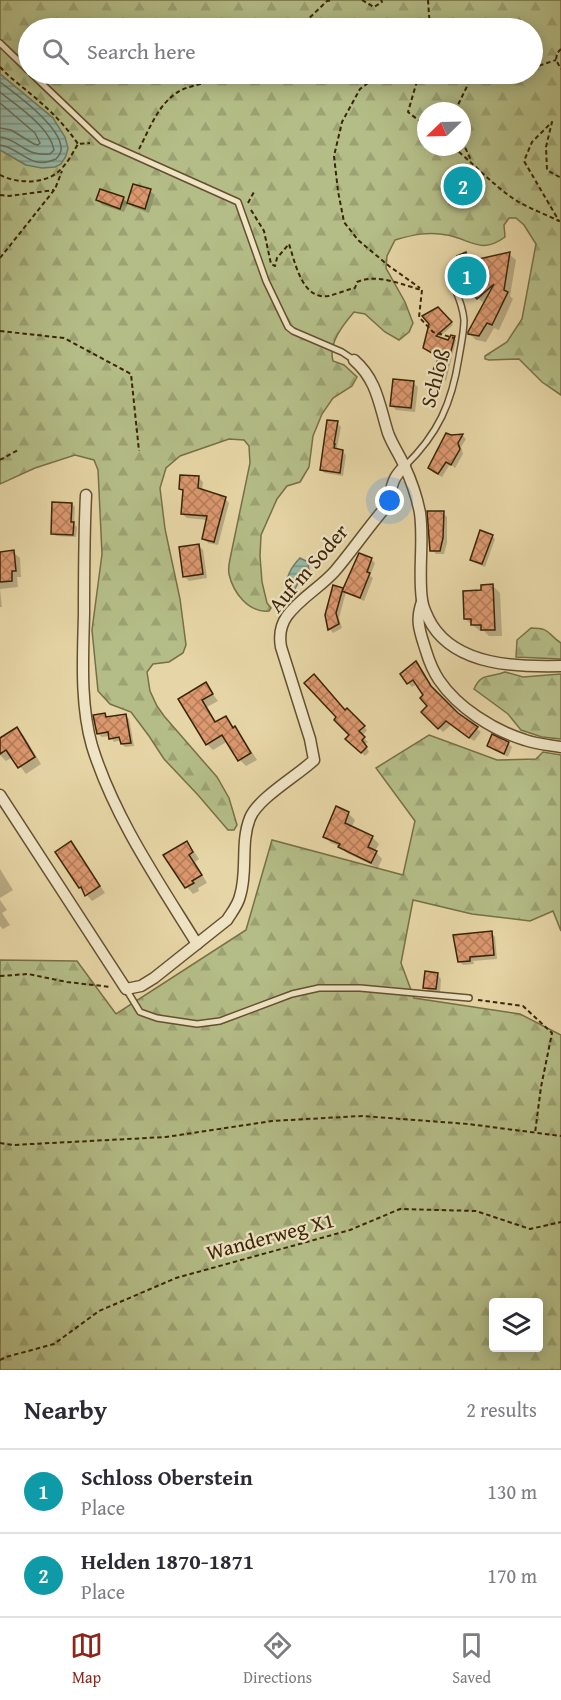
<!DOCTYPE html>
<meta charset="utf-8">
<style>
:root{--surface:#fff;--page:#f2f2f3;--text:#2b2b33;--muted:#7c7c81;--line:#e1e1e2;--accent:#8f2418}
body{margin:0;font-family:"Gentium Book Plus",serif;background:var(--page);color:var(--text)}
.controls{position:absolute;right:18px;bottom:18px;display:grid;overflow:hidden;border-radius:6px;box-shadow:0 3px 15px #0003}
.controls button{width:54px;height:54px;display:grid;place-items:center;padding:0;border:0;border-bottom:2px solid var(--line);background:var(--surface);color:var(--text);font:30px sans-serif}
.compass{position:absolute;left:417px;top:102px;width:54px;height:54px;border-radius:50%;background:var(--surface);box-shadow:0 3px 15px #0003;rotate:247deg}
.you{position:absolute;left:390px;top:501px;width:21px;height:21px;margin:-15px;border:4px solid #fff;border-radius:50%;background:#1a73e8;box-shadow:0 0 0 9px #1a73e833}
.badge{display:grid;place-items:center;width:39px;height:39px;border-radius:50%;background:var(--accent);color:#fff;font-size:20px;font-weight:700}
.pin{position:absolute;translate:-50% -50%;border:3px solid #fff;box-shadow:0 2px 6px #0006}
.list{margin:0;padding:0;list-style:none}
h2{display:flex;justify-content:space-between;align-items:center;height:78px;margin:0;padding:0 24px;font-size:26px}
h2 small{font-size:20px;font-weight:400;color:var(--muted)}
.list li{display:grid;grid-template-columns:39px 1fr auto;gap:18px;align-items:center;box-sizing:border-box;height:84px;padding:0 24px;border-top:2px solid var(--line)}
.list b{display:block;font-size:22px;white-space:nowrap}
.list p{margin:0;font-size:20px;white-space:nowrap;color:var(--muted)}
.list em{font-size:20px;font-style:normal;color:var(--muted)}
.icon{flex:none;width:33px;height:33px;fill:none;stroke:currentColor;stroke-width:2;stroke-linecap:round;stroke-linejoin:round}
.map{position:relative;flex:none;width:561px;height:1370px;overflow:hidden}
.search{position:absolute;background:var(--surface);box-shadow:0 3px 15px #0003;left:18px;right:18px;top:18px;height:66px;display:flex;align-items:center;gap:15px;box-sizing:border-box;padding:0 21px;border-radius:33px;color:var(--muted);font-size:22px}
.sheet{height:246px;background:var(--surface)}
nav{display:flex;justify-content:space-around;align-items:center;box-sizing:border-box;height:84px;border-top:2px solid var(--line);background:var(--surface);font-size:16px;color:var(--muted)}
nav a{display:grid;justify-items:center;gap:3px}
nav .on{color:var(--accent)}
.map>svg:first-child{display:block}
.forest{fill:url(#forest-firs);stroke:#777046;stroke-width:1.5;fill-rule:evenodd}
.water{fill:url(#water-rules);stroke:#717d67;stroke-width:1.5}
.shadow{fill:#0003}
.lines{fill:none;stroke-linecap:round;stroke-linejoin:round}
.shore{stroke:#686e57;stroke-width:1.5}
.building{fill:url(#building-cross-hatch);stroke:#3a2406;stroke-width:1.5}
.lane-casing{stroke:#65502e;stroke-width:8}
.street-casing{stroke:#65502e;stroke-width:13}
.path{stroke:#3a2406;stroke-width:2;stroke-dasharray:4.5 3;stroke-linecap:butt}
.lane{stroke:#efe4c5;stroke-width:5}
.street{stroke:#efe4c5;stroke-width:10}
.labels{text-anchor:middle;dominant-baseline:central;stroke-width:4.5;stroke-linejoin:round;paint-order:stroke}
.street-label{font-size:21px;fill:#3a2406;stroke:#efe4c5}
</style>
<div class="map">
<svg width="561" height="1370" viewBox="0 0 561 1370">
<defs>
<pattern id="forest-firs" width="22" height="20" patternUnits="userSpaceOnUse" patternTransform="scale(1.5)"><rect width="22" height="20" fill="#b4bd87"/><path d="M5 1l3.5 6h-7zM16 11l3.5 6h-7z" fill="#9ca273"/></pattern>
<pattern id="water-rules" width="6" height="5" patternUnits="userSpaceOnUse" patternTransform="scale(1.5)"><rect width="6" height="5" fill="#96b9a8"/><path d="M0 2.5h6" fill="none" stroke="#7b9687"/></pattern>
<pattern id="building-cross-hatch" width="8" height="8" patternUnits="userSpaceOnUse" patternTransform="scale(1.5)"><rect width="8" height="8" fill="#dc986f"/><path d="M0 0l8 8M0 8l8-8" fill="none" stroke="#b37c59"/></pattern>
</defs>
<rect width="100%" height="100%" fill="#e6d5a6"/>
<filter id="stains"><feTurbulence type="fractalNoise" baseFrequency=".00333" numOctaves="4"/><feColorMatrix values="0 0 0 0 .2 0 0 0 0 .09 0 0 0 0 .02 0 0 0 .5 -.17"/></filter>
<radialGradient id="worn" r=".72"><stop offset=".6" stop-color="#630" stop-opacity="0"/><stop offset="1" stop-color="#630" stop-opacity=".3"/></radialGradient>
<!-- forest -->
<g class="forest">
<path d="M 0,0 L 561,0 L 561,395 L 542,382 L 519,359 L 489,360 L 485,359 L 485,356 L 507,342 L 522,319 L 536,244 L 524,225 L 516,218 L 509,218 L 504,225 L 505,237 C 481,255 470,239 447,235 C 429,231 412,235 395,240 L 387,256 L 386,268 L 405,302 L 413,323 L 409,332 L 399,340 L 385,332 L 365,314 L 354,312 C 343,325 328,343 333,361 L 344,365 L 357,377 L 352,386 L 333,398 L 322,414 L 313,436 L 309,467 L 300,482 L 287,486 L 277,499 L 261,535 L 260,556 L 262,582 L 267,603 L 271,608 L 269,611 C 248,613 233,592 229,574 C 228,569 229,564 230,559 L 250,463 L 249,446 L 244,440 L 229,439 L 180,456 L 166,468 L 160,488 L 165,529 L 180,599 L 186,645 L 183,653 L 169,662 L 153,664 L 147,672 L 150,691 L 157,706 L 164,716 L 217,777 L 229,798 L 237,825 L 234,830 L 228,830 L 198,795 L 164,759 L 149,736 L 131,712 L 110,704 L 98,691 L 92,630 L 102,554 L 98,470 L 94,460 L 75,455 L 35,468 L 0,484 L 0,150 L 26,165 L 53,118 L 0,74 ZM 28,28 L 532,28 L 532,74 L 28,74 ZM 426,111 L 462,111 L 462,147 L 426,147 Z"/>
<path d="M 531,628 C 551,628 547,634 561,643 L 561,659 L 516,657 L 517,640 Z"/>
<path d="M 505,672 L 523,677 L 561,674 L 561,739 L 542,737 L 521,730 L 508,714 L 474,689 C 481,672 491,678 505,672 Z"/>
<path d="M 429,735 L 497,760 L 536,759 L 543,752 L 561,755 L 561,931 L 553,911 L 530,921 L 472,914 L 413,900 L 401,963 L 414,998 L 520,1014 L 561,1035 L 561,1370 L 0,1370 L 0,960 L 77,961 L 116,1014 L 246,930 L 272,840 L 403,875 L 415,821 L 376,768 ZM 494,1302 L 538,1302 L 538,1348 L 494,1348 Z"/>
</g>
<!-- water -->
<g class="water">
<path d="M 0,74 L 53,118 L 65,137 L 68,148 L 66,156 L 61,164 L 55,167 L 42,168 L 26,165 L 0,150 Z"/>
<path d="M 300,558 L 308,562 L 309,571 L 300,579 L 294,591 L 289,593 L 287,590 C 285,577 291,567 300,558 Z"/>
</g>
<!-- shadow -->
<g class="shadow">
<path d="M 150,191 L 155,195 L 149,213 L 133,207 L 128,203 Z"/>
<path d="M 123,199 L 128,203 L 124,212 L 102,205 L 98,200 Z"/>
<path d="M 466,254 L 472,261 L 509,254 L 516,260 L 510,296 L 513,299 L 499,330 L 494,328 L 486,342 L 476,340 L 470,334 L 485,305 L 472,291 Z"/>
<path d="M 438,309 L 453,325 L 438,338 L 449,341 L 454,338 L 456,340 L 446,381 L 435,370 L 441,358 L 427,350 Z"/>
<path d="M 413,383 L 418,387 L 415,412 L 396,410 L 391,405 Z"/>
<path d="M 337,423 L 341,427 L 337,448 L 346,455 L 343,476 L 325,473 L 321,470 Z"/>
<path d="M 463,436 L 466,439 L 461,447 L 463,454 L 455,468 L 450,464 L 442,477 L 433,472 L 430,468 L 450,437 Z"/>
<path d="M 198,477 L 203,482 L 202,491 L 225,498 L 229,503 L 218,545 L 208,543 L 204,539 L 208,520 L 187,518 L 182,514 L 184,492 L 180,489 Z"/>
<path d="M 72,504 L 75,507 L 74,525 L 77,527 L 76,537 L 56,536 L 52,533 Z"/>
<path d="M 443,513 L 447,517 L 447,543 L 444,554 L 436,554 L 432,550 Z"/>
<path d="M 492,536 L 495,539 L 485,567 L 475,563 L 471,560 Z"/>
<path d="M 199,546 L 203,550 L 207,578 L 189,581 L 184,576 Z"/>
<path d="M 13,552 L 20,558 L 21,577 L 17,577 L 18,587 L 0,589 L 2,607 L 0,607 L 0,553 Z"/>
<path d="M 371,559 L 375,563 L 370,576 L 373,578 L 364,601 L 346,592 L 339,618 L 342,628 L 333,633 L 330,629 L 327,615 L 342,589 L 344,591 Z"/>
<path d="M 493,586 L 500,593 L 502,636 L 489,636 L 484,631 L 480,631 L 465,619 L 483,592 Z"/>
<path d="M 416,663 L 435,692 L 457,714 L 481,732 L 474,741 L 451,725 L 443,732 L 423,712 L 430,706 L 425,696 L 417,684 L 412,687 L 408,683 Z"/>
<path d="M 205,684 L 218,701 L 207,707 L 217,723 L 225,717 L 241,735 L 257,760 L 246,766 L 240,760 L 228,741 L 213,750 L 207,744 L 180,700 Z"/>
<path d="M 347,710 L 367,730 L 362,736 L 368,742 L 365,744 L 369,752 L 365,756 L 348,739 L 351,735 L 346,712 Z"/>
<path d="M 104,715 L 108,718 L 125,715 L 129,719 L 134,746 L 125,747 L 122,744 L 121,740 L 114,742 L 110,736 L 102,737 L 98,734 Z"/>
<path d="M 17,729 L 24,736 L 41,764 L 26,774 L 13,757 L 6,761 L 0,755 L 0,741 Z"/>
<path d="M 508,743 L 512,747 L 508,757 L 492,749 L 488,745 Z"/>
<path d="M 337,808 L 349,814 L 355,820 L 351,828 L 372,837 L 379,844 L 375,851 L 382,859 L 378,868 L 347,853 L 341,847 L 331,843 L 324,836 Z"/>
<path d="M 70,843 L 76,849 L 105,893 L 92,901 L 80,887 Z"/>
<path d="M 186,843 L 193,850 L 199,859 L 195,862 L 207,883 L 198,888 L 199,891 L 193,894 L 187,887 L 166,856 Z"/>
<path d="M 0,869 L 13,890 L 0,898 Z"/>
<path d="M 0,900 L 7,910 L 2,913 L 10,925 L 3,929 L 0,926 Z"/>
<path d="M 491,933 L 495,937 L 497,959 L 473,961 L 474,964 L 463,965 L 459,961 Z"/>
<path d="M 437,974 L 441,979 L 440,993 L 429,992 L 425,987 Z"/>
</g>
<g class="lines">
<!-- shore -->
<g class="shore">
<path d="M 0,82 C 17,95 59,125 61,147 C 62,152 59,156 56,159 C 30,171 21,148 0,145"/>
<path d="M 0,92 C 17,106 50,127 54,150 L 50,154 C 24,157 19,139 0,137"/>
<path d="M 0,103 L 35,133 L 40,143 L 38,145 L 34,144 L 11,130 L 0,128"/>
</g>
</g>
<!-- building -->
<g class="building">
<path d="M 133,184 L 151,189 L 145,209 L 127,203 Z"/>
<path d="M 100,189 L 124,197 L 120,209 L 96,200 Z"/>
<path d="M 466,252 L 470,261 L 510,252 L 504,290 L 508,292 L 492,325 L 487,323 L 479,336 L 468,334 L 468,332 L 494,284 L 477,299 L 471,292 L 458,265 L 460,264 L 457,256 Z"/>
<path d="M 438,307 L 452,322 L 436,336 L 448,340 L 451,335 L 455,336 L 443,381 L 433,370 L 439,357 L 423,348 L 429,324 L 422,316 Z"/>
<path d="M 393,379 L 414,381 L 411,408 L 390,406 Z"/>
<path d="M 327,420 L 338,421 L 334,444 L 335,444 L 334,448 L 343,450 L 340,473 L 320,470 Z"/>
<path d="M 446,433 L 451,435 L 463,434 L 458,443 L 460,449 L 451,465 L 446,462 L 438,474 L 428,468 Z"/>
<path d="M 180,475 L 199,476 L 198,488 L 226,497 L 214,542 L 202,539 L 207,516 L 181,514 L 183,490 L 179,489 Z"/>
<path d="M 52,502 L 72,503 L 71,522 L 74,522 L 73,535 L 51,534 Z"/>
<path d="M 427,511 L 444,511 L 443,538 L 440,551 L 430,551 Z"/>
<path d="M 480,530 L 493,535 L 482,564 L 470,560 Z"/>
<path d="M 199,544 L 203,574 L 183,577 L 179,547 Z"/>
<path d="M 14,550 L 16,571 L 12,571 L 12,581 L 0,582 L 0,552 Z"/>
<path d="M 359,553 L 372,558 L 367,572 L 370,573 L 360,598 L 342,591 Z"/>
<path d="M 493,584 L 495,630 L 481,630 L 481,625 L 471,625 L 471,619 L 464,619 L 463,591 L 481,590 L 481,585 Z"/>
<path d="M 333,585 L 343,588 L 336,613 L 339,624 L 328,630 L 325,615 Z"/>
<path d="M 416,661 L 431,686 L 458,713 L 478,727 L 469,738 L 446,721 L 438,729 L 421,712 L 427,706 L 420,698 L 423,695 L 413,680 L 407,684 L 400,674 Z"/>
<path d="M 314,674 L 345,710 L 347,708 L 365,726 L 359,731 L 365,737 L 362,740 L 367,747 L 361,753 L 345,739 L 349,735 L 334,720 L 336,717 L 304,683 Z"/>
<path d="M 206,682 L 213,694 L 202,700 L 215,722 L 226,716 L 233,728 L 235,726 L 251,753 L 238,761 L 222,735 L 206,745 L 178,699 Z"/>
<path d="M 105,713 L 106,717 L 126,714 L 131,743 L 121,744 L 119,737 L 109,739 L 108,732 L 97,734 L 93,715 Z"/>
<path d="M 17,727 L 35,757 L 18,768 L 6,750 L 0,754 L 0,738 Z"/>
<path d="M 492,734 L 509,742 L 504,754 L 487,746 Z"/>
<path d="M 336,806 L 349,812 L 345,823 L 373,836 L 368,847 L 377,851 L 371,863 L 338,847 L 340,844 L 323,837 Z"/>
<path d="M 71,841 L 100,886 L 85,896 L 81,887 L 79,888 L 55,852 Z"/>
<path d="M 187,841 L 193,852 L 189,855 L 202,875 L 192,881 L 194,883 L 185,888 L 163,855 Z"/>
<path d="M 492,931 L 494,955 L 470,957 L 470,961 L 458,962 L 453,935 Z"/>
<path d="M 425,971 L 438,973 L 436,989 L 423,988 Z"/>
</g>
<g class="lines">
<defs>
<g id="lane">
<path d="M 0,43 L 28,70"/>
<path d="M 32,74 L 102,141 L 238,202 L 266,281 L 288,327 L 293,331 L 342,352 L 354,360"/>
<path d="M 405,466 C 438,434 452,403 459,357 C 461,345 464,332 464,320 C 463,309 459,298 455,289"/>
<path d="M 126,989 L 140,1012 L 157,1018 L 197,1024 L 220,1021 L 292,994 L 319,988 L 360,988 L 469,998"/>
</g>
<g id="street">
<path d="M 354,360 C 377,380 379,404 388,433 C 392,444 399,454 404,465 C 411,480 417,497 420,513 C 424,542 418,572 422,600 C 423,608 428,618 432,625 C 458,666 517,667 561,666"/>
<path d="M 86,495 C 84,535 84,574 84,614 C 83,657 80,704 92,746 C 114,817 158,881 197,944"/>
<path d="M 422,602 C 415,621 420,632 426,651 C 429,661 433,671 439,680 C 458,708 493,730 525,740 C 536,744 549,745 561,747"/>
<path d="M 0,795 L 126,989 L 141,986 L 154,978 L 227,920 C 232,912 238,905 240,896 C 248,871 240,843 250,818 C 258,798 297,776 314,760 L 310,739 L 281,647 C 279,636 280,626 287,616 C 300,598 321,587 335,571 C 352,551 367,529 384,509 C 394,491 388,481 405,466"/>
</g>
</defs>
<!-- lane casing -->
<use href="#lane" class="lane-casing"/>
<!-- street casing -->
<use href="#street" class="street-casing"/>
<!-- path -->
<g class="path">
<path d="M 362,0 L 374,7 L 382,2 L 381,0"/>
<path d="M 428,0 L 430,28"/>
<path d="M 299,28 L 327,1 L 333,0"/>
<path d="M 561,49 L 557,53 L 556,60 L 561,69"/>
<path d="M 0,67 C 12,80 27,90 40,102 C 55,115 67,128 78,144"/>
<path d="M 532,68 L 556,60"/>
<path d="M 380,74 L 360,89 L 342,122 L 334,156 L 338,191 L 344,222 L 358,240 L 389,266 L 420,288"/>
<path d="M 419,74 L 408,112 L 426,126"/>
<path d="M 455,111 L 473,74"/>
<path d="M 462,141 L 471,160"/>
<path d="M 453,147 C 473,163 490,182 511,197 C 525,207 543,213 559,221 L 524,161 L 532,142 L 552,122 L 546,147 L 547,170 L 561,178"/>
<path d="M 139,149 C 149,130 157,107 175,94 C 187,84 207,86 222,74"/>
<path d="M 0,175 C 18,184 48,185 62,168 C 69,161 73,152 78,144 L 90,143"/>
<path d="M 0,195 L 9,196 L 54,190"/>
<path d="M 248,203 L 255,190"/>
<path d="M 251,210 L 264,231 L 271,264 L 275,266 L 277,258 L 289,244 C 295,262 302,300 328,296 C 337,294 346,290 355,288 L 357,282 C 378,273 402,285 422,290"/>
<path d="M 0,258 L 55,189 L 62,171"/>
<path d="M 422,290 L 419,317 L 433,332 L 454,338"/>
<path d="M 0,331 L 64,338 L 131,374 L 139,451"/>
<path d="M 0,460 L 18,450"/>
<path d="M 0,976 L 28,974 L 67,982 L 111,987"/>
<path d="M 478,1000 L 523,1006 L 552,1033 L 541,1087 L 535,1133"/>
<path d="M 0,1143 L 13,1145 L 166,1137 L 272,1121 L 362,1116 L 468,1124 L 561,1136"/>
<path d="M 0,1360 L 6,1357 L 54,1344 L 99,1311 L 176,1278 L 350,1230 L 400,1209 L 476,1211 L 530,1229 L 561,1222"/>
</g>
<!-- lane -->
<use href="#lane" class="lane"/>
<!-- street -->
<use href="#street" class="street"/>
</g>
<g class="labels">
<!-- street labels -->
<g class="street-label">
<text transform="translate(435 378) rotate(-74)">Schloß</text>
<text transform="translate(308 568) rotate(-49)">Auf'm Soder</text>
<text transform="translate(270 1236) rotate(-15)">Wanderweg X1</text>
</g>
</g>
<rect width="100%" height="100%" filter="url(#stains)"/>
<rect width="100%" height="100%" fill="url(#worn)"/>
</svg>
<div class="controls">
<button><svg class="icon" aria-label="layers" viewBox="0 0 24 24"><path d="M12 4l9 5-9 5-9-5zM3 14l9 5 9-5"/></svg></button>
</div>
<svg class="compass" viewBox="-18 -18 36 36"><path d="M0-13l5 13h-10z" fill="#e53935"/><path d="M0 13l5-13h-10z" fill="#7c7c81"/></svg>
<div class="you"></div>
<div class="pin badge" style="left:467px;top:276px;background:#0f9aa8">1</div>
<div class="pin badge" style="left:463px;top:186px;background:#0f9aa8">2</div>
<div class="search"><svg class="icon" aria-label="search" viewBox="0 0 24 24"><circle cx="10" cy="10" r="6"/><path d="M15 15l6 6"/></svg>Search here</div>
</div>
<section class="sheet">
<h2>Nearby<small>2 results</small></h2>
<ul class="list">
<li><span class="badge" style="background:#0f9aa8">1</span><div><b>Schloss Oberstein</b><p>Place</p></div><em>130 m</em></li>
<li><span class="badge" style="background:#0f9aa8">2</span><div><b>Helden 1870-1871</b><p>Place</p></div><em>170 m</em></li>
</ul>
</section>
<nav>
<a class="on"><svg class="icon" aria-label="map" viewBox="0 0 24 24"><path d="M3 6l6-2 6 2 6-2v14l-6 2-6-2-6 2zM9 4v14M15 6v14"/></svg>Map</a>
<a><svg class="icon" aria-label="directions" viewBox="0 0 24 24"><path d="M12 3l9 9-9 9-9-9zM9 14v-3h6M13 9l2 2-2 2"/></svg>Directions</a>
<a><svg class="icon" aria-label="saved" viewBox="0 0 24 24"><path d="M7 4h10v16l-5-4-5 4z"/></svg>Saved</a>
</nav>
